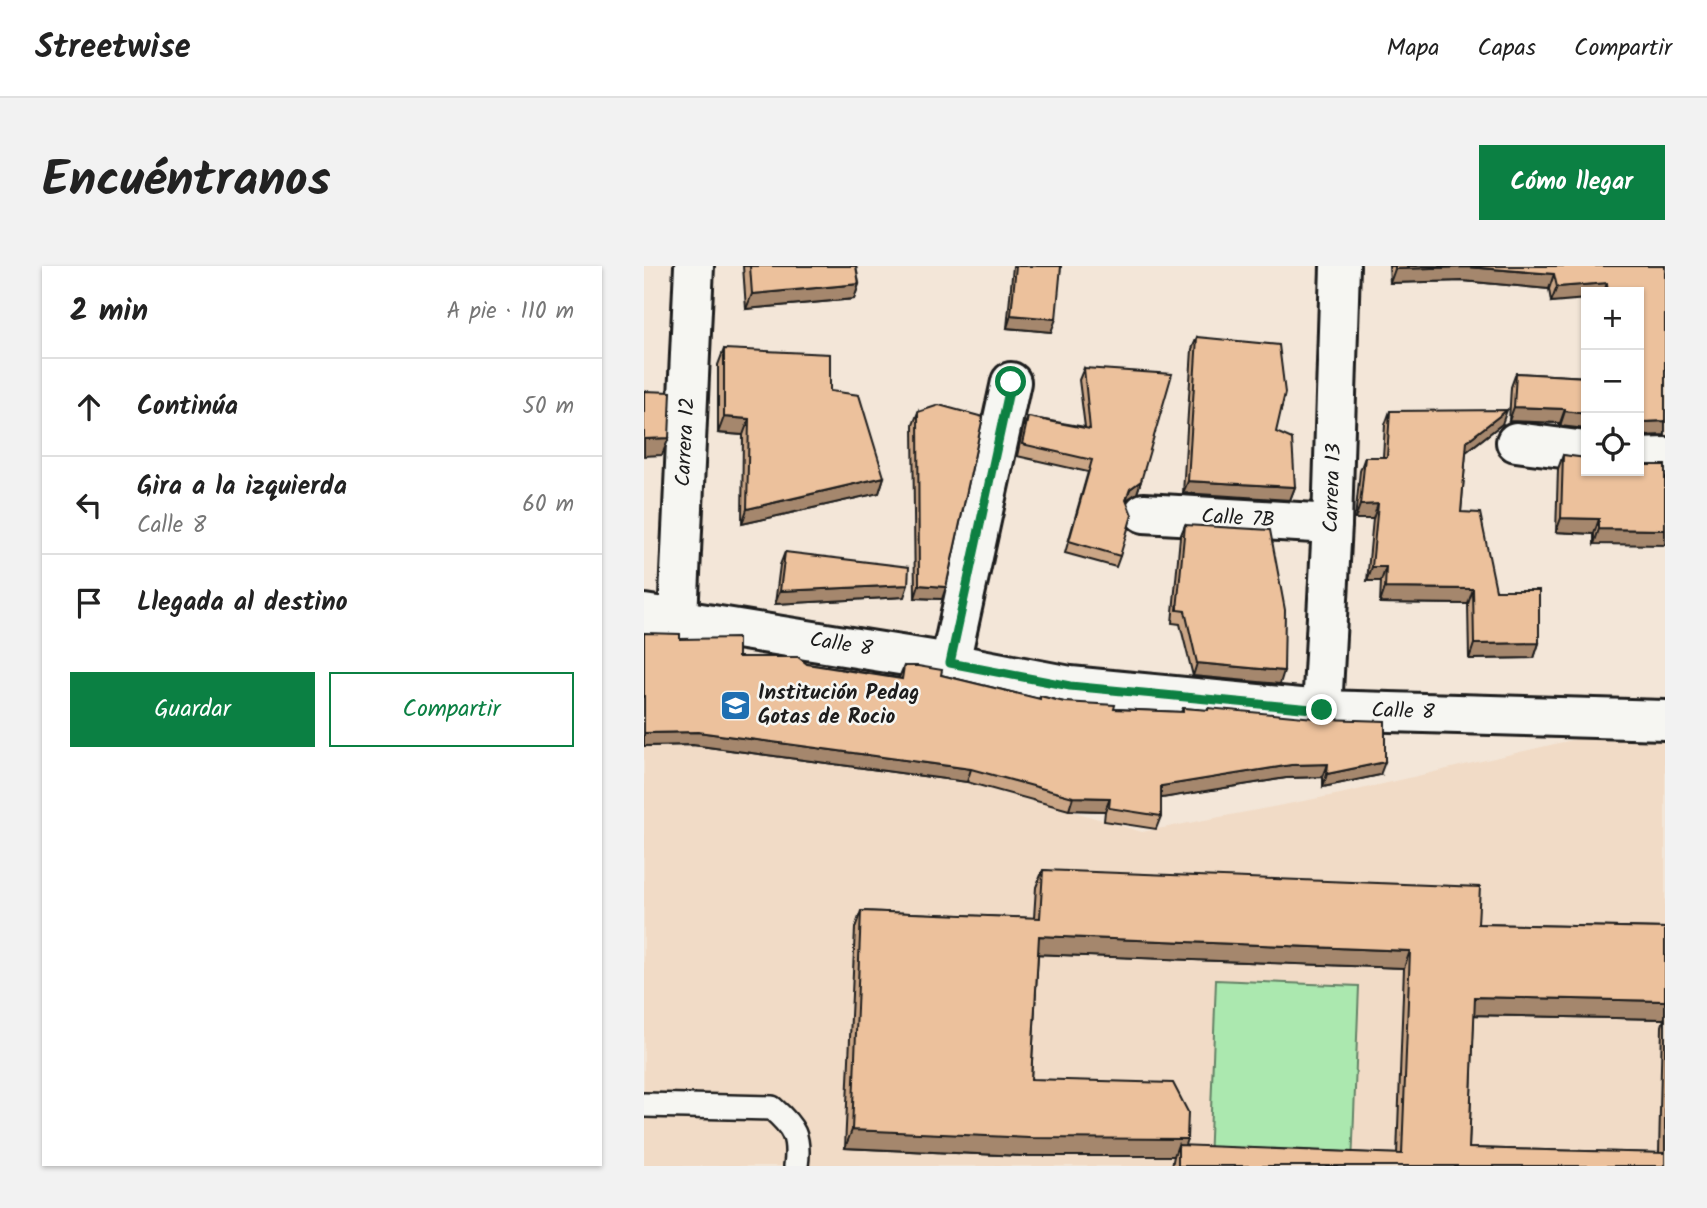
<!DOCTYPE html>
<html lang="es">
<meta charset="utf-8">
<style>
:root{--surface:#fff;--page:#f2f2f2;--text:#222;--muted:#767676;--line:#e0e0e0;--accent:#0b8043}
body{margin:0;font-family:Kalam,sans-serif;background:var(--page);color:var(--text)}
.controls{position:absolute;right:21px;top:21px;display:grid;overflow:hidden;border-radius:0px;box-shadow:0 2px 5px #0004}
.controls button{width:63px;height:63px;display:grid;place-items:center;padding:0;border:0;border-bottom:2px solid var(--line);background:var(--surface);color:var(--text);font:35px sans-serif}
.stop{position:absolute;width:21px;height:21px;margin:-16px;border:5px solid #0b8043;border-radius:50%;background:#fff}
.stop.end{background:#0b8043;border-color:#fff;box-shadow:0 2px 7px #0008}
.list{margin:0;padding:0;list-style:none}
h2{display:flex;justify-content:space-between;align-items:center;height:91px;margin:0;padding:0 28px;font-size:30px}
h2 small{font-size:23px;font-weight:400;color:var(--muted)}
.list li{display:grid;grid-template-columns:46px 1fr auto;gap:21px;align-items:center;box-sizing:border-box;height:98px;padding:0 28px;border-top:2px solid var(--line)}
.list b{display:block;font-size:26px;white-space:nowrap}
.list p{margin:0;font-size:23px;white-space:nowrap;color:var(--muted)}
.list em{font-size:23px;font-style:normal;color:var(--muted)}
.actions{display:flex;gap:14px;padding:21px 28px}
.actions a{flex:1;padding:16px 0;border:2px solid var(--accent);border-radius:0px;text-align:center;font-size:24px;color:var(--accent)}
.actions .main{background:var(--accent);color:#fff}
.icon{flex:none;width:38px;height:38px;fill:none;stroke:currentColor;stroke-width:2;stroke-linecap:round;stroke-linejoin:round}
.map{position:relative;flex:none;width:1021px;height:900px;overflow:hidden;border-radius:0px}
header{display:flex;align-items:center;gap:42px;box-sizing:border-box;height:98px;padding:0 35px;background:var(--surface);border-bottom:2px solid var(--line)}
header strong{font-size:33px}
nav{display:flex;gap:38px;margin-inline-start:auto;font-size:24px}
.intro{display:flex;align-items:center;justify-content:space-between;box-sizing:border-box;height:168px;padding:0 42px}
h1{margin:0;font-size:49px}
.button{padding:18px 32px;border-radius:0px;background:var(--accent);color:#fff;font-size:24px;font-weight:700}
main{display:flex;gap:42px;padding:0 42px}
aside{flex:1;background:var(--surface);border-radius:0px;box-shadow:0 2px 5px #0004}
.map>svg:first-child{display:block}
.built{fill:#f1dbc6}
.green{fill:#abe8af;stroke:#648266;stroke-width:2}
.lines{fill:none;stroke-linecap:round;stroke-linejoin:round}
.service-casing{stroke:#1c1c1c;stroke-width:28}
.minor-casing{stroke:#1c1c1c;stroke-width:44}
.service{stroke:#f6f6f2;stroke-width:23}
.minor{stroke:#f6f6f2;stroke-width:38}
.wall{fill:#cba686;stroke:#1c1c1c;stroke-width:2;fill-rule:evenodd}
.shaded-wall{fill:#a5876d;stroke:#1c1c1c;stroke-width:2}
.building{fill:#ecc19c;stroke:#1c1c1c;stroke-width:2}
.route{stroke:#0b8043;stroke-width:9}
.labels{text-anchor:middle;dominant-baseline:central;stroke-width:5;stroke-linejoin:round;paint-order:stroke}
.street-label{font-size:21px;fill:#1c1c1c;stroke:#f6f6f2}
.poi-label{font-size:21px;font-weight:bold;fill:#1c1c1c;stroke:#f6f6f2;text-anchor:start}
</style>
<header>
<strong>Streetwise</strong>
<nav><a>Mapa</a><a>Capas</a><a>Compartir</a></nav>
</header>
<div class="intro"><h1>Encuéntranos</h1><a class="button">Cómo llegar</a></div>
<main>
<aside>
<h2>2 min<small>A pie · 110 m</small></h2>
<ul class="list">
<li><svg class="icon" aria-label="ahead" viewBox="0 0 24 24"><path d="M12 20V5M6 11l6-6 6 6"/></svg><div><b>Continúa</b></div><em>50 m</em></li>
<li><svg class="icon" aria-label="left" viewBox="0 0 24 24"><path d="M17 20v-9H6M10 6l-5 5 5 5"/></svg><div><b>Gira a la izquierda</b><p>Calle 8</p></div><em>60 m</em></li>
<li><svg class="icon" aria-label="arrive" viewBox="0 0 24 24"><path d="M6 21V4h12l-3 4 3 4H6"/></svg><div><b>Llegada al destino</b></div></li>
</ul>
<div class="actions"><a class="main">Guardar</a><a>Compartir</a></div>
</aside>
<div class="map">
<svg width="1021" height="900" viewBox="0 0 1021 900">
<rect width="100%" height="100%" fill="#f3e6d8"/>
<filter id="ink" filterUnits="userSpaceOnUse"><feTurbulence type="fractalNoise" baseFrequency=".0143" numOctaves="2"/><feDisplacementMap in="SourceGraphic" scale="14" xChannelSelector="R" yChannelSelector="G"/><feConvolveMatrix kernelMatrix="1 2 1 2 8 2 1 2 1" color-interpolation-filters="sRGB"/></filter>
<g filter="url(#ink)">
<!-- built -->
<path class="built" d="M 979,462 L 1021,464 L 1021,900 L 0,900 L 0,480 L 50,479 L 334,517 L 498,566 L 696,528 Z"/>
<!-- green -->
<path class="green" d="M 572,714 L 715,720 L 708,900 L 565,897 Z"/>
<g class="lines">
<defs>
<path id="service" d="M 0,839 L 128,842 C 150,861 156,871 152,900"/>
<g id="minor">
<path d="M 872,176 L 942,185"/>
<path d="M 995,192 L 1021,191"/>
<path d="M 500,247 L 688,258"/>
<path d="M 0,348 L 306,397 L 426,420 L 678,444 L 1021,454"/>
<path d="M 34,352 L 50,0"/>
<path d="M 306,397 L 367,116"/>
<path d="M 678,444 L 688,258 L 696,0"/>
</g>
</defs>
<!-- service casing -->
<use href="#service" class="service-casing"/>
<!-- minor casing -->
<use href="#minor" class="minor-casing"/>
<!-- service -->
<use href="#service" class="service"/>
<!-- minor -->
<use href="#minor" class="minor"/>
</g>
<!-- wall -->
<g class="wall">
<path d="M 99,0 L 212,0 L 215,18 L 210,33 L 102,43 Z"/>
<path d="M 369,0 L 417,0 L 407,66 L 363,62 Z"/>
<path d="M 745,0 L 1021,0 L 1021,169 L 995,170 L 995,26 L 942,26 L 907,36 L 905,23 L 819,15 L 746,17 Z"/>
<path d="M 553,71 L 632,166 L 651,221 L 646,234 L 539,227 L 548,83 Z"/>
<path d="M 80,83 L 186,125 L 240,211 L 235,227 L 98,258 L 99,169 L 74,167 L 74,99 Z"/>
<path d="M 440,102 L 497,215 L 493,227 L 483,234 L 476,290 L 472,301 L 421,287 L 444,206 L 373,190 L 379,162 L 384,151 L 441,161 L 435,114 Z"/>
<path d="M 872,107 L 942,111 L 916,160 L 916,157 L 865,155 L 867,121 Z"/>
<path d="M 746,145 L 858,158 L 822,186 L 817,246 L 852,324 L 895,377 L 890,392 L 825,393 L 824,338 L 736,337 L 737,315 L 723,315 L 729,253 L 711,253 L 716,205 L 721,191 L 739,191 L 741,159 Z"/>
<path d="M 274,146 L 302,321 L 298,333 L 271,332 L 269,159 Z"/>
<path d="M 919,189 L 995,205 L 950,278 L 950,268 L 912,266 L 914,203 Z"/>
<path d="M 541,259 L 636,418 L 549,410 L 536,358 L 528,357 L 536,271 Z"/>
<path d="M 141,286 L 260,331 L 131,338 L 136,299 Z"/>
<path d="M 0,367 L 36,373 L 94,391 L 163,398 L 255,412 L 260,400 L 395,433 L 396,430 L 420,436 L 470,443 L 537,446 L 539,442 L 563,444 L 564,442 L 736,509 L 679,521 L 679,511 L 642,512 L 517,532 L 517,550 L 512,563 L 460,555 L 461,545 L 425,544 L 323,516 L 49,479 L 0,480 Z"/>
<path d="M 399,604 L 834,658 L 1021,662 L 1021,900 L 528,900 L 530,890 L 378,890 L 201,882 L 211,662 L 217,645 L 390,652 L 392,621 ZM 394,688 L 760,702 L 753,888 L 541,880 L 387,813 ZM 830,749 L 1020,753 L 1018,760 L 1015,887 L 825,882 Z"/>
</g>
<!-- shaded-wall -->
<g class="shaded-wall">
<path d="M 824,1 L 910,8 L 905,23 L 819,15 L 746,17 L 751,3 Z"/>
<path d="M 963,17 L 960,26 L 942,26 L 942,33 L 907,36 L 913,21 Z"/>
<path d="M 215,18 L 210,33 L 102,43 L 108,28 Z"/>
<path d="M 367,49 L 412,53 L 407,66 L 363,62 Z"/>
<path d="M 870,141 L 921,143 L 916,157 L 865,155 Z"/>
<path d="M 863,144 L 858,158 L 818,189 L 823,175 Z"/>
<path d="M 921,145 L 942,148 L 942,163 L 916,160 Z"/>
<path d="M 80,151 L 105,153 L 99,169 L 74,167 Z"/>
<path d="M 1021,155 L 1021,169 L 995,170 L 995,157 L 999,156 Z"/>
<path d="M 25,172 L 18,189 L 0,190 L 0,173 Z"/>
<path d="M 240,211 L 235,227 L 98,258 L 103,243 Z"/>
<path d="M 497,215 L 493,227 L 482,234 L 486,223 Z"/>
<path d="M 544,215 L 651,221 L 646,234 L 539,227 Z"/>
<path d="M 734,238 L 729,253 L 711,253 L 716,239 Z"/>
<path d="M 917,252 L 955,253 L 950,268 L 912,266 Z"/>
<path d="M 955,263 L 1021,264 L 1021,279 L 950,278 Z"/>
<path d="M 728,301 L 742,301 L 737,315 L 723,315 Z"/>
<path d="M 264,319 L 260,331 L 131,338 L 136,325 Z"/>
<path d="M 275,319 L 302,321 L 298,333 L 271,332 Z"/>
<path d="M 741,322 L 829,323 L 824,338 L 736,337 Z"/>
<path d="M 895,377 L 890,392 L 825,393 L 830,378 Z"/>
<path d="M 553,397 L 640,405 L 636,418 L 549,410 Z"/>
<path d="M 54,466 L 327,503 L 323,516 L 49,479 L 0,480 L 0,467 Z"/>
<path d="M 741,496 L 736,509 L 679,521 L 683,508 Z"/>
<path d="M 684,498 L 679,511 L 642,512 L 512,533 L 517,520 L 647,499 Z"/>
<path d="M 429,531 L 466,532 L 461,545 L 425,544 Z"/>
<path d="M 395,670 L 766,685 L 760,702 L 388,688 Z"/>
<path d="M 831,731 L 1021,735 L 1021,751 L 1020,753 L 825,749 Z"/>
<path d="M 208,864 L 543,873 L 537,890 L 534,879 L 530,890 L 378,890 L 201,882 Z"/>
</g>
<!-- building -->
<g class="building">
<path d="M 106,0 L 212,0 L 215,18 L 108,28 Z"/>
<path d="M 372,0 L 417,0 L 412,53 L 367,49 Z"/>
<path d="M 751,0 L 1021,0 L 1021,155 L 999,156 L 995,157 L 995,26 L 964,26 L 963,17 L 913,21 L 910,8 L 824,1 L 751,3 Z"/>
<path d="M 553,71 L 635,79 L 641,127 L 632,166 L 648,173 L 651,221 L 544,215 Z"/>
<path d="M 80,83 L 186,88 L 186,125 L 215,129 L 240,211 L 103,243 L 105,153 L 80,151 Z"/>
<path d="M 440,102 L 528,108 L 497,215 L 486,223 L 482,234 L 488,249 L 476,290 L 425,275 L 448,194 L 378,178 L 384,151 L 446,163 Z"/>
<path d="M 872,107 L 942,111 L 942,148 L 921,145 L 921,143 L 870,141 Z"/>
<path d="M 0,125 L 27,126 L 25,172 L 0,173 Z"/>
<path d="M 295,139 L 339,151 L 302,321 L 275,319 L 274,146 Z"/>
<path d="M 863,144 L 823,175 L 817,246 L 836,247 L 852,324 L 895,324 L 895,377 L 830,378 L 829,323 L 741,322 L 742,301 L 728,301 L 734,238 L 716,239 L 721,191 L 743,191 L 746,145 Z"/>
<path d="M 919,189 L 942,192 L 942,205 L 995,205 L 995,198 L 1001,199 L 1021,199 L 1021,264 L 955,263 L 955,253 L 917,252 Z"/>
<path d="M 541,259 L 626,264 L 641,344 L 640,405 L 553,397 L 541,345 L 533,344 Z"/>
<path d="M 141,286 L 265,301 L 264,319 L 136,325 Z"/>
<path d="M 0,367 L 36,368 L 36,373 L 94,372 L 94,391 L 154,391 L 163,398 L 258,413 L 260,400 L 274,400 L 298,404 L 297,409 L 396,433 L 396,430 L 420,436 L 471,439 L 470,443 L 539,446 L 539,442 L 564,444 L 564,442 L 681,453 L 741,455 L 741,496 L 683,508 L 684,498 L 647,499 L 517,520 L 517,550 L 465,542 L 466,532 L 429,531 L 327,503 L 54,466 L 0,467 Z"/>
<path d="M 399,604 L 836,621 L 834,658 L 1021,662 L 1021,735 L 831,731 L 825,882 L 1021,887 L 1021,880 L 1021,900 L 534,900 L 534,879 L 758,888 L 766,685 L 395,670 L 387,813 L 529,817 L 544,846 L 543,873 L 385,872 L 208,864 L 217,645 L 396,652 Z"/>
</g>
</g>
<g class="lines" filter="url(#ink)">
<!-- route -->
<path class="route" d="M 367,116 L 306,397 L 426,420 L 678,444"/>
</g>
<!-- icons -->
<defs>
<symbol id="school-square" viewBox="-11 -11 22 22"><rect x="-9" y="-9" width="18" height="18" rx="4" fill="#1f6fb2" stroke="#f6f6f2"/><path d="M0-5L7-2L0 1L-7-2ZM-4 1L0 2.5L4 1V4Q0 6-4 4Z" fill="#fff"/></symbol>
</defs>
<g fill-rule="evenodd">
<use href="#school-square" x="74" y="422" width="35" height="35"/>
</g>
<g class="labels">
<!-- street labels -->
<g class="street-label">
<text transform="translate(42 176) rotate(-87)">Carrera 12</text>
<text transform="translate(689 222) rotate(-88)">Carrera 13</text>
<text transform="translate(594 253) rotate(3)">Calle 7B</text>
<text transform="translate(197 379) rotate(9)">Calle 8</text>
<text transform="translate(759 446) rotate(2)">Calle 8</text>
</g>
<!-- poi labels -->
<g class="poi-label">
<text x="114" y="427">Institución Pedag<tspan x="114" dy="24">Gotas de Rocio</tspan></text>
</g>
</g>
</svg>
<div class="controls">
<button>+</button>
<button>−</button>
<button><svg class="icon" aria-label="locate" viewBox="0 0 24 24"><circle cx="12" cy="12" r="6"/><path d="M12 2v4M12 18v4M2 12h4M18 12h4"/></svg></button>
</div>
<div class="stop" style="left:367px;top:116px"></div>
<div class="stop end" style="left:678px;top:444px"></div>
</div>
</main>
